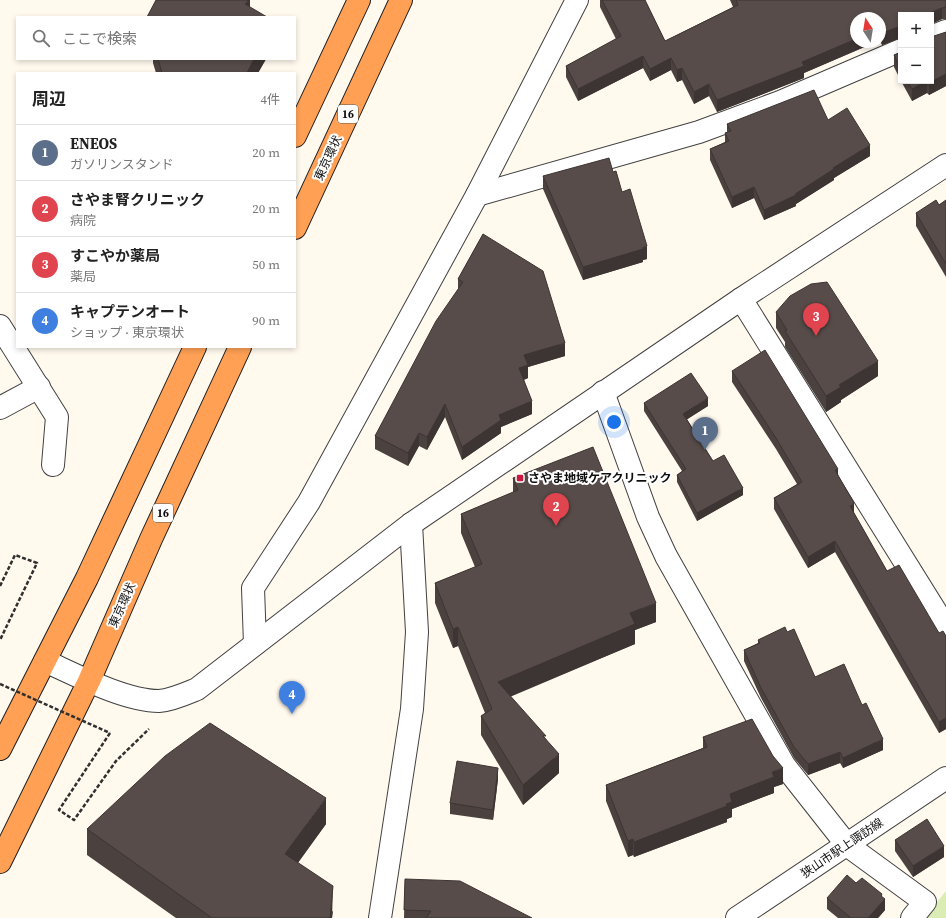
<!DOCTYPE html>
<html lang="ja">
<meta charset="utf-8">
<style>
:root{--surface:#fff;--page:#f6f6f6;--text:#222;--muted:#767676;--line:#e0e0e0;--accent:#0b8043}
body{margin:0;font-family:"Source Serif 4","Noto Sans JP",serif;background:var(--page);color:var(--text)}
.controls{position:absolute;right:12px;top:12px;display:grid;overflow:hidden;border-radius:0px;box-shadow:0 2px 6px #0003}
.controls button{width:36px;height:36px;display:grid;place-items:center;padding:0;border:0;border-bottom:1px solid var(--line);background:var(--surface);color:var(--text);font:20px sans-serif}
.compass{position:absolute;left:850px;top:12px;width:36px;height:36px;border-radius:50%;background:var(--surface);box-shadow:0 2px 6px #0003;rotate:348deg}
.you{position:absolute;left:614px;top:422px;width:14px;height:14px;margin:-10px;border:3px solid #fff;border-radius:50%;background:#1a73e8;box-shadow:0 0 0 6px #1a73e833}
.badge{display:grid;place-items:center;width:26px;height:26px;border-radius:50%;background:var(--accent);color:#fff;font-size:13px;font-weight:700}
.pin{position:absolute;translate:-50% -33px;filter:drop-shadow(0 1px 2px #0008)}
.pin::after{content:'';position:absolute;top:21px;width:14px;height:12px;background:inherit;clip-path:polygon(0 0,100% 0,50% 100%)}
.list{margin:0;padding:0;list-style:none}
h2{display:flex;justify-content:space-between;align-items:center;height:52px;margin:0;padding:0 16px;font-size:17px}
h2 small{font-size:13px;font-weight:400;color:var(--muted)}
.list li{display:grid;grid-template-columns:26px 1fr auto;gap:12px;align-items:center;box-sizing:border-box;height:56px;padding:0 16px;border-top:1px solid var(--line)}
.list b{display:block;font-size:15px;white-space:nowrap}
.list p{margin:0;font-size:13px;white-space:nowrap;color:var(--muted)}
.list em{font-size:13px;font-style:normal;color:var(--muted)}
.icon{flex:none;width:22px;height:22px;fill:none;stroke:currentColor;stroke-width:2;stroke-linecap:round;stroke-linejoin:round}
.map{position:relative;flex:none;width:946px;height:918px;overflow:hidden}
.search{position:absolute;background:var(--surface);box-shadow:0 2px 6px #0003;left:16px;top:16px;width:280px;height:44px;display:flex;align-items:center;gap:10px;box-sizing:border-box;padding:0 14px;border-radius:0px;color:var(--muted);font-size:15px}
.panel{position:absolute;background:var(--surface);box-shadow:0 2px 6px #0003;left:16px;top:72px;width:280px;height:276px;border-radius:0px}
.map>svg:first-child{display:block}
.green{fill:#dbedb4}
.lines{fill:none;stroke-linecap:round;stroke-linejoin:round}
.minor-casing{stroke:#414141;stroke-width:24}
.tertiary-casing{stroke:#414141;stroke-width:24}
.trunk-casing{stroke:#1f1f1f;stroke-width:24}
.path{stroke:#303030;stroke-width:2.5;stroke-dasharray:4 2;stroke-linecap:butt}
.minor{stroke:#fff;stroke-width:22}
.tertiary{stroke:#fff;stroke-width:22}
.trunk{stroke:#ffa055;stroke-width:22}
.path-bridge{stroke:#303030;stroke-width:2.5;stroke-dasharray:4 2;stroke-linecap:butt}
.wall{fill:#4b413f}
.shaded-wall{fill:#3d3533}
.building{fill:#574c49;stroke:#3d3533}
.poi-dot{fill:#c81b3f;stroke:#fff;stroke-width:1.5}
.labels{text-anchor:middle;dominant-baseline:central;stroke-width:4;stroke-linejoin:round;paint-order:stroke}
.shield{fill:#fff;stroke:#565656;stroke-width:1}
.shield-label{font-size:11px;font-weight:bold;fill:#0e0e0e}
.street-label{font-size:12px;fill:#0e0e0e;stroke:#fff}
.poi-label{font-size:12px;font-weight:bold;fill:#0e0e0e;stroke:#fff;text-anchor:start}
</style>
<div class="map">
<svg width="946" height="918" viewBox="0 0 946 918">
<rect width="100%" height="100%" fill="#fff9ee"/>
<!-- green -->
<path class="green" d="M 946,891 L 946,918 L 924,918 Z"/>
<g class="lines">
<defs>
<g id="minor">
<path d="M 931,37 L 946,31"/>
<path d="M 477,195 L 699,132 L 780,102 L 901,50"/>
<path d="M 741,299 L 946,628"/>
<path d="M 0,326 L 57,417 L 53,465"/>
<path d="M 603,392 L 648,517 L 666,556 L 784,765 L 847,845 L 925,902 L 912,918"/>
<path d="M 0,408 L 39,387"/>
<path d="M 255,644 L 253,588 L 309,502 L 477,195 L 577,0"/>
<path d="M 380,918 L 412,709 L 417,632 L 411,524"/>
</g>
<g id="tertiary">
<path d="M 45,661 C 76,675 125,701 159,701 C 172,700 185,694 197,689 L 411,524 L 741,299 L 946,165"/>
<path d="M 737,918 L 946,778"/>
</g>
<g id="trunk">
<path d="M 295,136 L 359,0"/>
<path d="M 295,228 L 401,0"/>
<path d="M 0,749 L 87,578 L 195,347"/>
<path d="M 0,862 L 89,681 L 151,539 L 240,347"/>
</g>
</defs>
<!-- minor casing -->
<use href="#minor" class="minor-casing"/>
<!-- tertiary casing -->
<use href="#tertiary" class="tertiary-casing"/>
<!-- trunk casing -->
<use href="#trunk" class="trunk-casing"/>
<!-- path -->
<g class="path">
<path d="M 0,586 L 15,555 L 37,563 L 0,640"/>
<path d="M 110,733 L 59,810 L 74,820 L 116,761 L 149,729"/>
</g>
<!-- minor -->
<use href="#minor" class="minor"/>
<!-- tertiary -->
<use href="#tertiary" class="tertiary"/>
<!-- trunk -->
<use href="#trunk" class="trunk"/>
<!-- path-bridge -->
<path class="path-bridge" d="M 0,684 L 110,733"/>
</g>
<!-- wall -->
<g class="wall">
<path d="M 600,0 L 645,0 L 665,41 L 733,7 L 730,0 L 946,0 L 946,19 L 942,19 L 931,24 L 931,15 L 901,15 L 901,38 L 882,45 L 880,41 L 880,18 L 856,42 L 876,42 L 804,73 L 804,78 L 717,112 L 709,96 L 694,104 L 682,80 L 677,82 L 671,70 L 650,81 L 643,68 L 578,101 L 566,77 L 566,66 L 616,39 L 600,7 Z"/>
<path d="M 946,32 L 946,86 L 929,95 L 927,93 L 912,101 L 901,81 L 931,81 Z"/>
<path d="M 901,52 L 901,81 L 894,67 L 894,55 Z"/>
<path d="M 153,59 L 266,59 L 258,73 L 156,73 L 153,63 Z"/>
<path d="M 828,120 L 870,156 L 834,178 L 834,180 L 796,204 L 796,206 L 764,220 L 754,198 L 732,208 L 710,160 L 710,149 L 725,142 L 725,133 L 727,132 L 727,124 Z"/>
<path d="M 613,172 L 622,192 L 647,259 L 643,260 L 643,262 L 583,280 L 543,189 L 543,176 Z"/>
<path d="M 946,200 L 946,277 L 916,226 L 916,213 L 939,205 Z"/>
<path d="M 483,234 L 565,356 L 528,367 L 528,378 L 524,380 L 532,414 L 501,427 L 501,433 L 462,460 L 445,417 L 427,450 L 419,446 L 408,466 L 375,449 L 375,436 L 458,289 L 458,279 Z"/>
<path d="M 776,312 L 878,376 L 841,400 L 841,402 L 826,412 L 785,347 L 785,342 L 776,328 Z"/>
<path d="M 732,371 L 838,475 L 854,513 L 887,571 L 939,633 L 946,636 L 946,729 L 939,733 L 835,552 L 808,568 L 774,509 L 774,498 L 797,484 L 776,449 L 732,382 Z"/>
<path d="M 644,403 L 708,406 L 687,419 L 713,461 L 743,495 L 697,521 L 677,482 L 677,475 L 682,471 L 644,411 Z"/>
<path d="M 513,478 L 656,622 L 635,630 L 635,644 L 510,696 L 546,739 L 559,773 L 523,805 L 481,735 L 481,716 L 485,713 L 458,646 L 453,648 L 435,603 L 435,583 L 475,567 L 461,533 L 461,514 L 513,493 Z"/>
<path d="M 787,632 L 815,677 L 883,750 L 843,768 L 840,763 L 808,775 L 794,758 L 761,698 L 744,661 L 744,650 L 758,643 L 758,640 Z"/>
<path d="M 703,737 L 783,784 L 774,787 L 774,793 L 732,809 L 732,817 L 727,819 L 727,822 L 634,857 L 633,855 L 628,857 L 606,801 L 606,785 L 703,748 Z"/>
<path d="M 498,779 L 493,820 L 450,814 L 450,803 Z"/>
<path d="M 326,824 L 298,863 L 333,912 L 332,918 L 176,918 L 87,855 L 87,829 Z"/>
<path d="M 895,840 L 944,857 L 913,877 L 895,851 Z"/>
<path d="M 405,879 L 532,918 L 404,918 Z"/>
<path d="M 856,883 L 882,897 L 885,910 L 878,918 L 838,918 L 827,909 L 827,898 Z"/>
</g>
<!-- shaded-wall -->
<g class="shaded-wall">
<path d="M 248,0 L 250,0 L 250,16 L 245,4 Z"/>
<path d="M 942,8 L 942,19 L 931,24 L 931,15 L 924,15 Z"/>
<path d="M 901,26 L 901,38 L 882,45 L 882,33 Z"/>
<path d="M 856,39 L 856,42 L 876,42 L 804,73 L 804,78 L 717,112 L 717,100 L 802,62 Z"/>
<path d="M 643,56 L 643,68 L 578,101 L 578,89 Z"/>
<path d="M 671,58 L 671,70 L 650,81 L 650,69 Z"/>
<path d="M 254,59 L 266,59 L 258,73 L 247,73 Z"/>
<path d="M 682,68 L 682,80 L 677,82 L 677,70 Z"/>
<path d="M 946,74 L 946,86 L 929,95 L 929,83 Z"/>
<path d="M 927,81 L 927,93 L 912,101 L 912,89 Z"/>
<path d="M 709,84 L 709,96 L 694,104 L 694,92 Z"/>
<path d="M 870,145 L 870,156 L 834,178 L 834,180 L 796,204 L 796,206 L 764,220 L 764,210 L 795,194 L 833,168 Z"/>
<path d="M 754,187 L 754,198 L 732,208 L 732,197 Z"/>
<path d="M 647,246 L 647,259 L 643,260 L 643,262 L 583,280 L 583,267 Z"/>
<path d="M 565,343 L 565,356 L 528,367 L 528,378 L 519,381 L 519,368 L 524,355 Z"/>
<path d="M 878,361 L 878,376 L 841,400 L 841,402 L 826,412 L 826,396 L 839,385 Z"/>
<path d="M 708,398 L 708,406 L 683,422 L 683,414 Z"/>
<path d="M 532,401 L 532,414 L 501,427 L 501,433 L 462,460 L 462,447 L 499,415 Z"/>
<path d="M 445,404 L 445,417 L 427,450 L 427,437 Z"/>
<path d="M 419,433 L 419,446 L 408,466 L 408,453 Z"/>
<path d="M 838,469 L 838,480 L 835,470 Z"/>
<path d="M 743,488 L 743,495 L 697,521 L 697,513 Z"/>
<path d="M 854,503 L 854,514 L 850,506 Z"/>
<path d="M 835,541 L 835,552 L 808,568 L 808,557 Z"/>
<path d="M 656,603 L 656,622 L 635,630 L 635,644 L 498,702 L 498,682 L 630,613 Z"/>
<path d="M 458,627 L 458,646 L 453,648 L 453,629 Z"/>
<path d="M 946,718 L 946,729 L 939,733 L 939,722 Z"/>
<path d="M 883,739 L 883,750 L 843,768 L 843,758 Z"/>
<path d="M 840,752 L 840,763 L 808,775 L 808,764 Z"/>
<path d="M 559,754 L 559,773 L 523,805 L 523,785 Z"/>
<path d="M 498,768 L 498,779 L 493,820 L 493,810 Z"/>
<path d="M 783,768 L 783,784 L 774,787 L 774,793 L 732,809 L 732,817 L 727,819 L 727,822 L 634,857 L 634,842 L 726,804 L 730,794 L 772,772 Z"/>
<path d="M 326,798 L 326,824 L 285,880 L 285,854 Z"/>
<path d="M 633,839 L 633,855 L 628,857 L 628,841 Z"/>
<path d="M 944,846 L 944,857 L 913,877 L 913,866 Z"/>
<path d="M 333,886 L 332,918 L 330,918 Z"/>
<path d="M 882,894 L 882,902 L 885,899 L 885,910 L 878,918 L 868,918 L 881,896 Z"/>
</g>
<!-- building -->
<g class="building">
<path d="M 156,0 L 248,0 L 245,4 L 267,17 L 147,17 Z"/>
<path d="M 602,0 L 645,0 L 665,41 L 738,5 L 736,0 L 946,0 L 946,7 L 942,8 L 924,15 L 901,15 L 901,26 L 882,33 L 880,29 L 880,18 L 856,18 L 856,39 L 802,62 L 804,66 L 717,100 L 709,84 L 694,92 L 682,68 L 677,70 L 671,58 L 650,69 L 643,56 L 578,89 L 566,66 L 621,36 Z"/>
<path d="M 946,32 L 946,74 L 929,83 L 927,81 L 931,81 L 931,37 Z"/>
<path d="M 901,52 L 901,69 L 894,55 Z"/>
<path d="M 158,59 L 254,59 L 247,73 L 162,73 Z"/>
<path d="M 907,81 L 927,81 L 912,89 Z"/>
<path d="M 814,90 L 828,120 L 847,108 L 870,145 L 833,168 L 834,169 L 795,194 L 796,195 L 764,210 L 754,187 L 732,197 L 710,149 L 729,141 L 725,133 L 731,131 L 727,124 Z"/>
<path d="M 609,158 L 613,172 L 616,171 L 622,192 L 630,189 L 647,246 L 643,247 L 643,249 L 583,267 L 543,176 Z"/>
<path d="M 936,200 L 939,205 L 946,200 L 946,264 L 916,213 Z"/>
<path d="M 483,234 L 543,271 L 565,343 L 524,355 L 528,365 L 519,368 L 532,401 L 499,415 L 501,420 L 462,447 L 445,404 L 427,437 L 419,433 L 408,453 L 375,436 L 436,321 L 463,282 L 458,279 Z"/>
<path d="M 827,282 L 878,361 L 839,385 L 841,387 L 826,396 L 785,331 L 787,330 L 776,312 L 790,296 L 811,284 Z"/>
<path d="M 765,350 L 838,469 L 835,470 L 854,503 L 850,506 L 887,571 L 899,565 L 939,633 L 943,631 L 946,636 L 946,718 L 939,722 L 835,541 L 808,557 L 774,498 L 802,482 L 776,438 L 732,371 Z"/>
<path d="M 691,373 L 708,398 L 683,414 L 713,461 L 724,455 L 743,488 L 697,513 L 677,475 L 686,469 L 644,403 Z"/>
<path d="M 593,447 L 656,603 L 630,613 L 635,624 L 498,682 L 546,736 L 543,736 L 559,754 L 523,785 L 481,716 L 492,709 L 458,627 L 453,629 L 435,583 L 482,564 L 461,514 L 518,490 L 513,478 Z"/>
<path d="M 785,627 L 787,632 L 794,629 L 815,677 L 844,664 L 862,705 L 866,703 L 883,739 L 843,758 L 840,752 L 808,764 L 794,747 L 761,688 L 744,650 L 760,643 L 758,640 Z"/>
<path d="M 752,719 L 773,756 L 783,768 L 772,772 L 774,777 L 730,794 L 732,802 L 726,804 L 727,806 L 634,842 L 633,839 L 628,841 L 606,785 L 707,747 L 703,737 Z"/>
<path d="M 210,723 L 326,798 L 285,854 L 333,886 L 330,918 L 212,918 L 87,829 L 165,756 Z"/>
<path d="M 457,761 L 498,768 L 493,810 L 450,803 Z"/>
<path d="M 927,819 L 944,846 L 913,866 L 895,840 Z"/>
<path d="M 847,875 L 856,883 L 862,878 L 882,894 L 881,896 L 885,899 L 868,918 L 851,918 L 827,898 Z"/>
<path d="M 405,879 L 460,881 L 532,918 L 426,918 L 431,911 L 404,910 Z"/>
</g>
<!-- markers -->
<rect class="poi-dot" x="516" y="474" width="8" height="8" rx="2"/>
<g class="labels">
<!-- shield labels -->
<g class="shield">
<rect x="338" y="105" width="20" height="18" rx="3"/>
<rect x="153" y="504" width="20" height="18" rx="3"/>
</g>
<g class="shield-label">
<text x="348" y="114">16</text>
<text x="163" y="513">16</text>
</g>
<!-- street labels -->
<g class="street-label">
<text transform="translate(328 158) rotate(-65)">東京環状</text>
<text transform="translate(122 605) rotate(-66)">東京環状</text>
<text transform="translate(842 848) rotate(-34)">狭山市駅上諏訪線</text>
</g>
<!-- poi labels -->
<g class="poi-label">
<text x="528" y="478">さやま地域ケアクリニック</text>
</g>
</g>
</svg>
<div class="controls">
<button>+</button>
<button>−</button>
</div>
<svg class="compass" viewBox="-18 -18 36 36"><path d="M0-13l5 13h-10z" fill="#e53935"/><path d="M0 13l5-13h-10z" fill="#767676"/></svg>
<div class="you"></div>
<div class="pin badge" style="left:705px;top:450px;background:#5c6f8a">1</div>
<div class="pin badge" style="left:556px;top:526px;background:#e0444e">2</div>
<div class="pin badge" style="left:816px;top:336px;background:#e0444e">3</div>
<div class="pin badge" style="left:292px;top:714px;background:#3f7fe0">4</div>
<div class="search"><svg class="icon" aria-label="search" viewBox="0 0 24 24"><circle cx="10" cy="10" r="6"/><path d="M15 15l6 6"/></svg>ここで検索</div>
<section class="panel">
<h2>周辺<small>4件</small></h2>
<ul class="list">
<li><span class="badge" style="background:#5c6f8a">1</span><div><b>ENEOS</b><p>ガソリンスタンド</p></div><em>20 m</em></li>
<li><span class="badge" style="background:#e0444e">2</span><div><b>さやま腎クリニック</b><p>病院</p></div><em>20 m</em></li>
<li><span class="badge" style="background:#e0444e">3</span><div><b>すこやか薬局</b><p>薬局</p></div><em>50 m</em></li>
<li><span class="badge" style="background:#3f7fe0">4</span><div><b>キャプテンオート</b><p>ショップ · 東京環状</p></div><em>90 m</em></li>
</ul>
</section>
</div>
